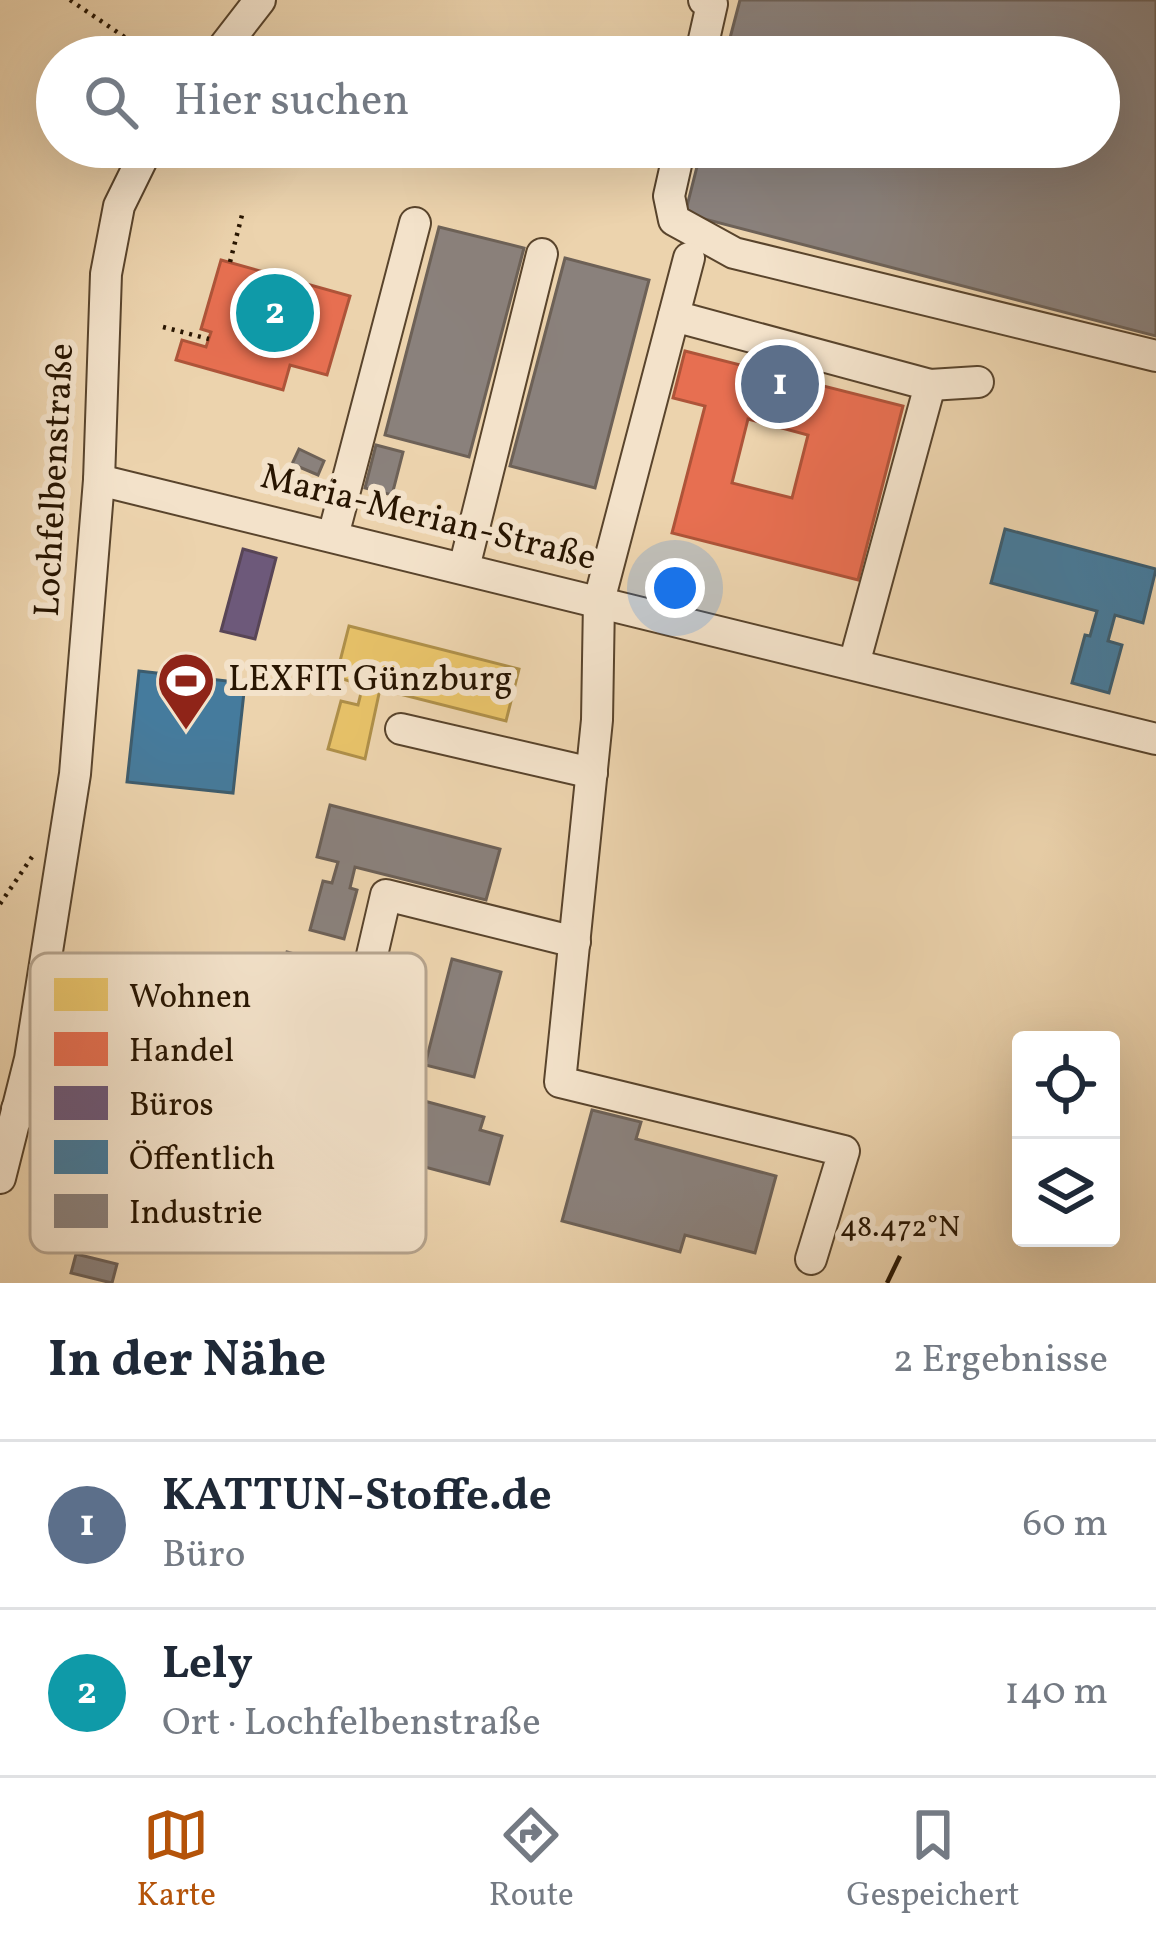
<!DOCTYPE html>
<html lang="de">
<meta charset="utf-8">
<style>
:root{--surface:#fff;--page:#f2f2f3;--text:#1f2937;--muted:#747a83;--line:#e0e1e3;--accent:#b45309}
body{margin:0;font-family:Vollkorn,serif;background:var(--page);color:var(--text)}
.controls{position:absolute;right:36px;bottom:36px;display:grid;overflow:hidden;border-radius:12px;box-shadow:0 12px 48px #0002}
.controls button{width:108px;height:108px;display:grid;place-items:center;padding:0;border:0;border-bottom:3px solid var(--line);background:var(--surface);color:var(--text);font:60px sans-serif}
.you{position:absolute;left:675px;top:588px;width:42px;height:42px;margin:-30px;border:9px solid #fff;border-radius:50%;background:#1a73e8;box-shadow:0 0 0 18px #1a73e833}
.badge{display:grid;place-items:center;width:78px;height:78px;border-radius:50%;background:var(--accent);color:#fff;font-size:39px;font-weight:700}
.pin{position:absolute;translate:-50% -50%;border:6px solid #fff;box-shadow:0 3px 12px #0006}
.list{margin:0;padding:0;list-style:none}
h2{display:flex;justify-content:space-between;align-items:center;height:156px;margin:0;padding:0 48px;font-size:51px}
h2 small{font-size:39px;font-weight:400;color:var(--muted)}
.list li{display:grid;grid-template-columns:78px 1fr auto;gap:36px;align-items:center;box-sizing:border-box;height:168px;padding:0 48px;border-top:3px solid var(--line)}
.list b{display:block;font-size:45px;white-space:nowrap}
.list p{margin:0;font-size:39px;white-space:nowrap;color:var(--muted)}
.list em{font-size:39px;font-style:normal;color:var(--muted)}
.icon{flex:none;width:66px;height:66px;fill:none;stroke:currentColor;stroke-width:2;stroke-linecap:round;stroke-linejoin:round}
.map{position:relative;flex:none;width:1156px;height:1283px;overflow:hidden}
.search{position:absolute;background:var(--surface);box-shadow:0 12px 48px #0002;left:36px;right:36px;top:36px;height:132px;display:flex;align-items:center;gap:30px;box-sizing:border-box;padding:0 42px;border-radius:66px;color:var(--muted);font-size:45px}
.sheet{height:492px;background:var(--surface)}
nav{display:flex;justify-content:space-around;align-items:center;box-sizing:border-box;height:168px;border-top:3px solid var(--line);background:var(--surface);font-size:33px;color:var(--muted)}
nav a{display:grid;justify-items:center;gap:6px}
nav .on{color:var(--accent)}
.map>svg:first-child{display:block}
.homes{fill:#e9c46a;stroke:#af904a;stroke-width:3}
.shops{fill:#e76f51;stroke:#ae5439;stroke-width:3;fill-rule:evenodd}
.offices{fill:#6d597a;stroke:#584556;stroke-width:3}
.public{fill:#457b9d;stroke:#3c5c6e;stroke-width:3}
.industry{fill:#8a817c;stroke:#6d6157;stroke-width:3}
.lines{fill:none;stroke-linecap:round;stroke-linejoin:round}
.minor-casing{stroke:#59442c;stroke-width:34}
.path{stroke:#281501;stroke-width:4.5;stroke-dasharray:3 6;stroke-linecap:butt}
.minor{stroke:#f3e2ca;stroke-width:30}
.ticks{fill:none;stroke:#281501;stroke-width:4.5}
.labels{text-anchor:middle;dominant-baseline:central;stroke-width:12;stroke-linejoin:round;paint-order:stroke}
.street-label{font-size:36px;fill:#281501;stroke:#f3e2ca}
.poi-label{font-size:36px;fill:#281501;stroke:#f3e2ca;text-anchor:start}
.key{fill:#f3e2ca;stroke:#b6a48e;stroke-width:3}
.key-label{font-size:33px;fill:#281501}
.ticks-label{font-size:30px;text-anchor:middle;fill:#281501;stroke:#f3e2ca;stroke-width:12;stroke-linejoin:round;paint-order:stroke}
</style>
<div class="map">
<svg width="1156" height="1283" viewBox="0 0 1156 1283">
<rect width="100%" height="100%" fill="#ecd3ad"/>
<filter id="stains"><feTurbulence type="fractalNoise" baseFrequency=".00167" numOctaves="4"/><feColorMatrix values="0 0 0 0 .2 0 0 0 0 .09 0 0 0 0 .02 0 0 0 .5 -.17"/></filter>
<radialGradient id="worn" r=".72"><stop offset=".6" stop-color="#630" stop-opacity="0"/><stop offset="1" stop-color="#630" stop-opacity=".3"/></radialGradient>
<!-- homes -->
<path class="homes" d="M 349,626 L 519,669 L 506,721 L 380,689 L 365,759 L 328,749 L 341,701 L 358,705 L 363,685 L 336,677 Z"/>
<!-- shops -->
<g class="shops">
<path d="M 221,260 L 350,296 L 327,375 L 290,365 L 283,390 L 176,360 L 182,340 L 206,347 L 211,332 L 201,329 Z"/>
<path d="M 685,351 L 903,406 L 858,580 L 672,533 L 705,406 L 673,398 ZM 748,419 L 808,435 L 792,498 L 732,483 Z"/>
</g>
<!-- offices -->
<path class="offices" d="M 243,549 L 276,558 L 255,639 L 221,631 Z"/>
<!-- public -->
<g class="public">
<path d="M 1005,529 L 1156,569 L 1143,623 L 1115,615 L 1108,641 L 1122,645 L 1109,693 L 1072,683 L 1085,635 L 1090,636 L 1097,611 L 991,583 Z"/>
<path d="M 139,671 L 245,683 L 233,793 L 127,782 Z"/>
</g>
<!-- industry -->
<g class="industry">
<path d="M 740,0 L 1156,0 L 1156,336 L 685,214 L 702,147 L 1099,147 L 1099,57 L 725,57 Z"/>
<path d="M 439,227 L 524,248 L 469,457 L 385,435 Z"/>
<path d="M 565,258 L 649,280 L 595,488 L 510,466 Z"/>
<path d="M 376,445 L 403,452 L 392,495 L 365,488 Z"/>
<path d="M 299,449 L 324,461 L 318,475 L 292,464 Z"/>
<path d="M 330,805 L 500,849 L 486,900 L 355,867 L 350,888 L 357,890 L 344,939 L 310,930 L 323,881 L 332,883 L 338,862 L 317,857 Z"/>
<path d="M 287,952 L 338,966 L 296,1126 L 245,1112 Z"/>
<path d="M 452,959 L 501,972 L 474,1077 L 425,1065 Z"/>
<path d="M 402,1095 L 484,1117 L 480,1130 L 502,1136 L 489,1184 L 360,1150 L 373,1102 L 398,1109 Z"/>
<path d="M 592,1110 L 641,1122 L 636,1139 L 776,1176 L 755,1253 L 685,1235 L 680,1252 L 562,1221 Z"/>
<path d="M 76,1254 L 117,1264 L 112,1283 L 71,1273 Z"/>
</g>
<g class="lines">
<defs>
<g id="minor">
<path d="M 216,57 L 260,0"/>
<path d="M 700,57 L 712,4 L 704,0"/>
<path d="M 680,147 L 669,196 L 674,220 L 734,253 L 1156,356"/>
<path d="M 689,258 L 599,601 L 597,720 L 560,1082 L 844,1151 L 811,1259"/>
<path d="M 674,316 L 930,385 L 854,664"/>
<path d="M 930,385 L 978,382"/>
<path d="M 99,480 L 1156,739"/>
<path d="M 333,536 L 415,223"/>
<path d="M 464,568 L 542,254"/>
<path d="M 401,729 L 592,773"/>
<path d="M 17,1109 L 318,1187 L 386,895 L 575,942"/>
<path d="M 0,1178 L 30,1059 L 75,774 L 99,480 L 106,274 L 119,206 L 148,147"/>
</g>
</defs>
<!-- minor casing -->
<use href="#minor" class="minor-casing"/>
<!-- path -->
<g class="path">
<path d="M 70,0 L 154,57"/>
<path d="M 230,262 L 243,211"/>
<path d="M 163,327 L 209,339"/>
<path d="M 0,904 L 34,854"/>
</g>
<!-- minor -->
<use href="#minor" class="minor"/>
</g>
<!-- ticks -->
<path class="ticks" d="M 887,1283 L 900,1256"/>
<!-- icons -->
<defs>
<symbol id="stadium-pin" viewBox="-11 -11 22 30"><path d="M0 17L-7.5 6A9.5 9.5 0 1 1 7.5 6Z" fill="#8f2418" stroke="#f3e2ca"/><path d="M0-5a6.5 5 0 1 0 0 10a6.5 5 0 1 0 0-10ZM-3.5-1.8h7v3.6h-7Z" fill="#fff"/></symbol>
</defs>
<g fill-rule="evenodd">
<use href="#stadium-pin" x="153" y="648" width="66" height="90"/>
</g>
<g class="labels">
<!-- street labels -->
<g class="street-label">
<text transform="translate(56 480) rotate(-87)">Lochfelbenstraße</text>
<text transform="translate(428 519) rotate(14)">Maria-Merian-Straße</text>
</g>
<!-- poi labels -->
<g class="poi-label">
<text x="228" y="681">LEXFIT Günzburg</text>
</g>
</g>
<!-- legend -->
<rect x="30" y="953" width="396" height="300" rx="18" class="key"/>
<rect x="54" y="978" width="54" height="33" fill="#e9c46a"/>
<rect x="54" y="1032" width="54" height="34" fill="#e76f51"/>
<rect x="54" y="1086" width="54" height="34" fill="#6d597a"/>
<rect x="54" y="1140" width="54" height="34" fill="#457b9d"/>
<rect x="54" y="1194" width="54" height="34" fill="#8a817c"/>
<g class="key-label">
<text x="129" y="1007">Wohnen</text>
<text x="129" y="1061">Handel</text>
<text x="129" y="1115">Büros</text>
<text x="129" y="1169">Öffentlich</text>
<text x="129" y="1223">Industrie</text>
</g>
<g class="ticks-label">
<text x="900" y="1236">48.472°N</text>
</g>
<rect width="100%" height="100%" filter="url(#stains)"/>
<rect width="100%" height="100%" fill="url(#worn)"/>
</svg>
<div class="controls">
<button><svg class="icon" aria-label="locate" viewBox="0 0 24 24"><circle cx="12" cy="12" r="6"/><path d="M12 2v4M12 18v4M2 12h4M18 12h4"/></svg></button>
<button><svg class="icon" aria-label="layers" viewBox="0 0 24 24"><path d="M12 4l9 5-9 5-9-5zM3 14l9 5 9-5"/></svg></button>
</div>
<div class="you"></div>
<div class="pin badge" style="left:780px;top:384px;background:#5c6f8a">1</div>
<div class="pin badge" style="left:275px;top:313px;background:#0f9aa8">2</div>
<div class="search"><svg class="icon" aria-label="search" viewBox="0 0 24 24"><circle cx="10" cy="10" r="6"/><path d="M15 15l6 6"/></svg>Hier suchen</div>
</div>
<section class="sheet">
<h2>In der Nähe<small>2 Ergebnisse</small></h2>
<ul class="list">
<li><span class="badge" style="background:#5c6f8a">1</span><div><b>KATTUN-Stoffe.de</b><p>Büro</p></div><em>60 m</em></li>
<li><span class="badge" style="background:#0f9aa8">2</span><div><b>Lely</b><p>Ort · Lochfelbenstraße</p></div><em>140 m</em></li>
</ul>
</section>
<nav>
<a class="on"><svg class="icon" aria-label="map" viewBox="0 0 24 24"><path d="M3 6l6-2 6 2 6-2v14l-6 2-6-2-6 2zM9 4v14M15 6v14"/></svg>Karte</a>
<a><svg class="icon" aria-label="directions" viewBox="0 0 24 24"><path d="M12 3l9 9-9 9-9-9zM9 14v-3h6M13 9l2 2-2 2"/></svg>Route</a>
<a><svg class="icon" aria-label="saved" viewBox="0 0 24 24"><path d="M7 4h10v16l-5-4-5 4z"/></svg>Gespeichert</a>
</nav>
